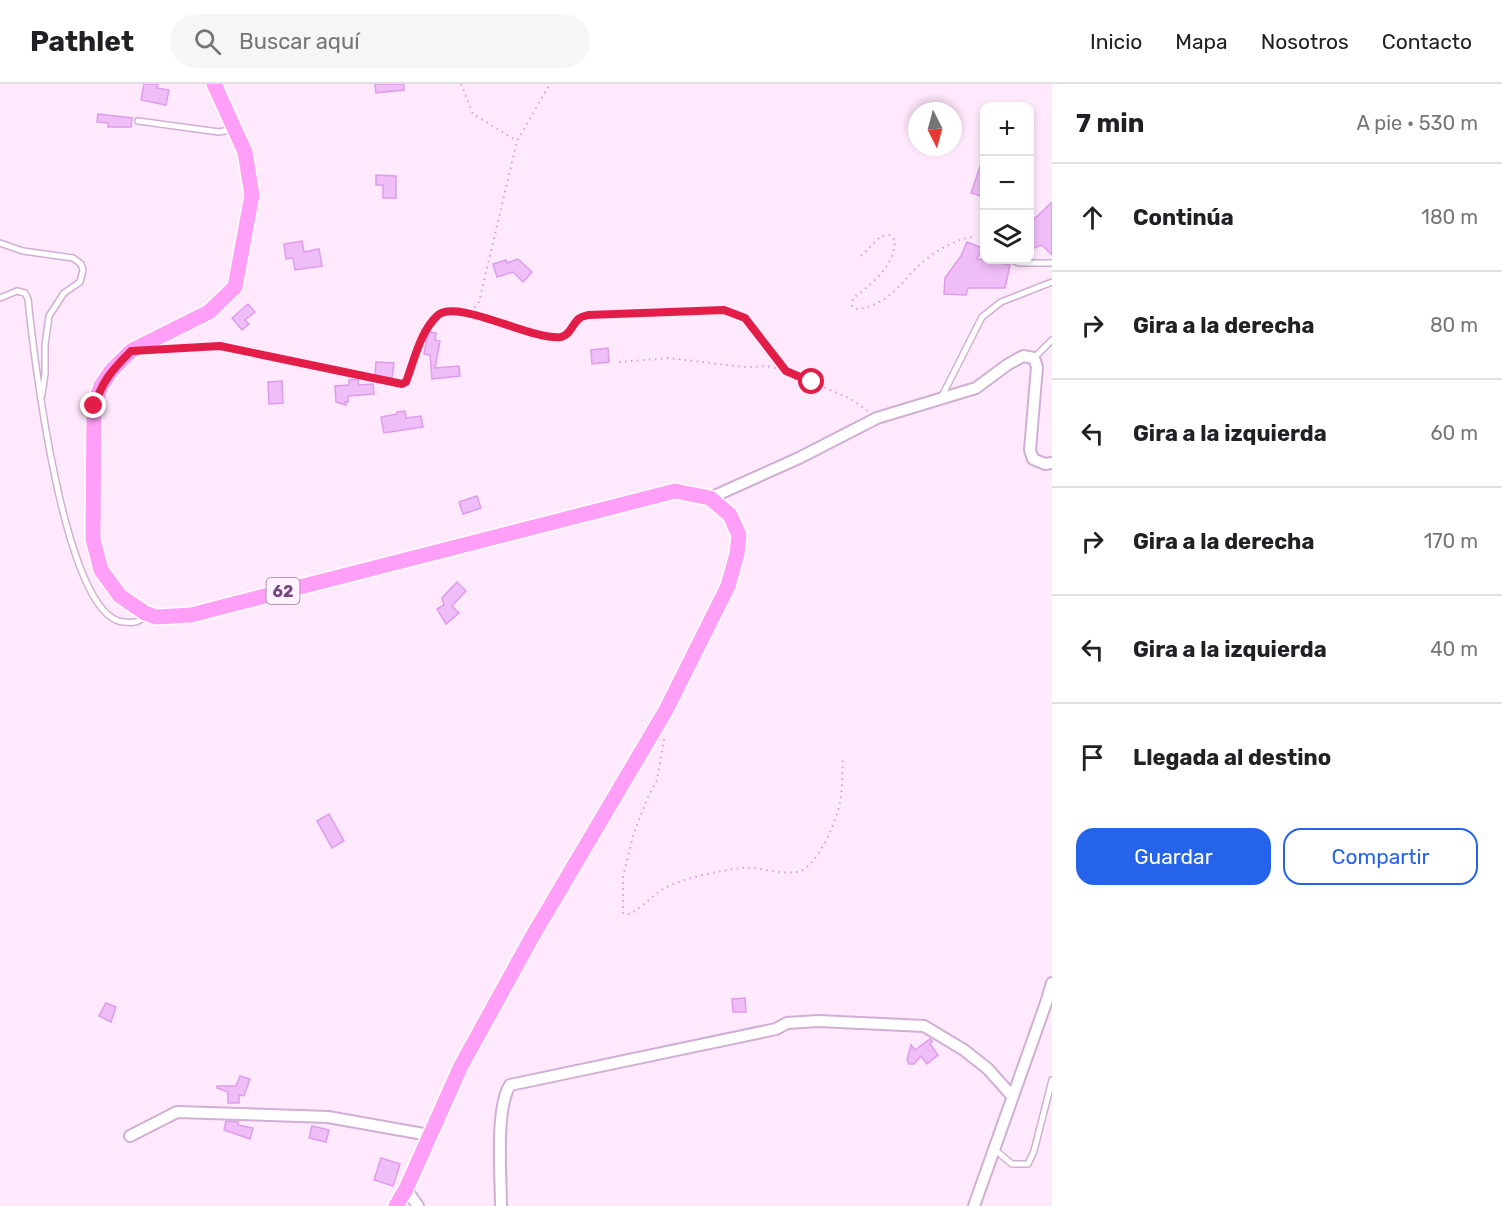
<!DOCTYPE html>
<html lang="es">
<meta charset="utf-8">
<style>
:root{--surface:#fff;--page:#f6f6f6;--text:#202124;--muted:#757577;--line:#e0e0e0;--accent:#2563eb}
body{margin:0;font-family:Rubik,sans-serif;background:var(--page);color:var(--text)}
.controls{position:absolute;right:18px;top:18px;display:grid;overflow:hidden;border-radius:12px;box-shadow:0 3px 9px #0003}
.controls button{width:54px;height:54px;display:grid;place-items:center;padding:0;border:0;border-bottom:2px solid var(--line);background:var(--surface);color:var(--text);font:30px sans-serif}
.compass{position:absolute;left:908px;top:18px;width:54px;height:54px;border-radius:50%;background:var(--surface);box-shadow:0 3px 9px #0003;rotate:174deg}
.stop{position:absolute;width:18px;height:18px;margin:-14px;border:4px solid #e11d48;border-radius:50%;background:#fff}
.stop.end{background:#e11d48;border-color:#fff;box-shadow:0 2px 6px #0008}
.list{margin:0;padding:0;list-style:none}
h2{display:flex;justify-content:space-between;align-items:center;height:78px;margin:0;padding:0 24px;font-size:26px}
h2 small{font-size:20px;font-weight:400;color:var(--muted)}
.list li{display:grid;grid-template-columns:39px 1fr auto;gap:18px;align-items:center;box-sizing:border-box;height:108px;padding:0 24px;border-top:2px solid var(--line)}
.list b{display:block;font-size:22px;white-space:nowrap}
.list em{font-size:20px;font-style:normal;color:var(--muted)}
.actions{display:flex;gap:12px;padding:18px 24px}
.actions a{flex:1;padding:14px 0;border:2px solid var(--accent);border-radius:18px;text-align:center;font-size:21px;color:var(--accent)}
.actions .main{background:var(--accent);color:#fff}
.icon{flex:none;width:33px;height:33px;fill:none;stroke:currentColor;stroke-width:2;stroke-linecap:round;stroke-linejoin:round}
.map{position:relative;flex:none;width:1052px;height:1122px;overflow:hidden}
header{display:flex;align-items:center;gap:36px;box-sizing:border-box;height:84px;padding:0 30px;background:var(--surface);border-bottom:2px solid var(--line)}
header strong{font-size:28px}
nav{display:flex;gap:33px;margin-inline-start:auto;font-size:21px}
.search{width:420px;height:54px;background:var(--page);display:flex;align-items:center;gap:15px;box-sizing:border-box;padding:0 21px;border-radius:33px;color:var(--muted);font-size:22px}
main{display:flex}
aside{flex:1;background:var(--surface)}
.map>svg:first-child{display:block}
.building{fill:#efbdf7;stroke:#df9bec;stroke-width:1.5}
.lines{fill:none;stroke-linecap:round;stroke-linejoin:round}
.service-casing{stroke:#d1afd5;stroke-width:8}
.minor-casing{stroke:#d1afd5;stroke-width:14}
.primary-casing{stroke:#fff;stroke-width:18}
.path{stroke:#d49fdd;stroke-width:2;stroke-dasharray:1.5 4.5;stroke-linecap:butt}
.service{stroke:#fff;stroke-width:5}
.minor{stroke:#fff;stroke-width:10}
.primary{stroke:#ff9ff7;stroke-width:15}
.route{stroke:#e11d48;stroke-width:8}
.labels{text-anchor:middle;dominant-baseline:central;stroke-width:5;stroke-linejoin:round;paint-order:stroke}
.shield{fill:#fff1fe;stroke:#9d7ba4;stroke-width:1.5}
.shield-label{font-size:16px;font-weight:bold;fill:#73487d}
</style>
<header>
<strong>Pathlet</strong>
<div class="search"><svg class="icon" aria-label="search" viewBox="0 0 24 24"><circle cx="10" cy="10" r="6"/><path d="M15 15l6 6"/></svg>Buscar aquí</div>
<nav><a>Inicio</a><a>Mapa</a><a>Nosotros</a><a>Contacto</a></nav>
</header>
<main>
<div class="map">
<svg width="1052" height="1122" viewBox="0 0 1052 1122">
<rect width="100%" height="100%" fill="#ffe9fd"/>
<!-- building -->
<g class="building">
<path d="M 144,0 L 158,0 L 157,4 L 169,6 L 166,21 L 141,16 Z"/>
<path d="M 375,0 L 404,0 L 404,6 L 376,9 Z"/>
<path d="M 98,30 L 132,34 L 131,43 L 108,43 L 108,39 L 97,38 Z"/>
<path d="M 983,74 L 984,103 L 981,112 L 971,109 Z"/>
<path d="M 376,91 L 396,92 L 396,114 L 383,114 L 383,101 L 376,101 Z"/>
<path d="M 1052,118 L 1052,171 L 1042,161 L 1029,166 L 1029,140 Z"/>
<path d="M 302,157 L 304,168 L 319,165 L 322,182 L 295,186 L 293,174 L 286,175 L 284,160 Z"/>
<path d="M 967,158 L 982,164 L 977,175 L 1010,181 L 1005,204 L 968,204 L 966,211 L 944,210 L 945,194 L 961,172 Z"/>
<path d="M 518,175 L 532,188 L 523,198 L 513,188 L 497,193 L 493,180 L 506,176 L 507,179 Z"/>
<path d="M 248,220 L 255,228 L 245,236 L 249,240 L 242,246 L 232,234 Z"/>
<path d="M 428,248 L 436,249 L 435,256 L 440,257 L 435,284 L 459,282 L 460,292 L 432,295 L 430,271 L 424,270 Z"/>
<path d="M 608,264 L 609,278 L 592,280 L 591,266 Z"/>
<path d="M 376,278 L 394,279 L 392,294 L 375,292 Z"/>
<path d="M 358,295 L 359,301 L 373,300 L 374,310 L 348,312 L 348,318 L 345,318 L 346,321 L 336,318 L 335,302 L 349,301 L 349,296 Z"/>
<path d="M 282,297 L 283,319 L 269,320 L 268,298 Z"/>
<path d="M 405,327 L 406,334 L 421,332 L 423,343 L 384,349 L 381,333 L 397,330 L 397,328 Z"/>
<path d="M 477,412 L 481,424 L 463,430 L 459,418 Z"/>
<path d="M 457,498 L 466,507 L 452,522 L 459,529 L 446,540 L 437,525 L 444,521 L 442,514 Z"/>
<path d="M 329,730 L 344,757 L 332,764 L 317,737 Z"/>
<path d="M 745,914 L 746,928 L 733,928 L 732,915 Z"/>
<path d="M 106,919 L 116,923 L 111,938 L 99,932 Z"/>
<path d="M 930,955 L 932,957 L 930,960 L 938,971 L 927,980 L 921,972 L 914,980 L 909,980 L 907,976 L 911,961 L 915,966 Z"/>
<path d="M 240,992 L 250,995 L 244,1012 L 239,1011 L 239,1019 L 228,1019 L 228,1008 L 217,1004 L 217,1002 L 236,1002 Z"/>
<path d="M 226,1037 L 238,1038 L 238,1041 L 253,1044 L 250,1055 L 224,1046 Z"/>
<path d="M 312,1042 L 329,1046 L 326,1058 L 309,1054 Z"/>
<path d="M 381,1074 L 400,1080 L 393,1102 L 374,1096 Z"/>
</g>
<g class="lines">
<defs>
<g id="service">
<path d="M 138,37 L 219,48 L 234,45"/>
<path d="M 984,152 L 984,154"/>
<path d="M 0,159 L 23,167 L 73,174 L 81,180 L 83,186 L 80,198 L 64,209 L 49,232 L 45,261 L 45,290 L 42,311"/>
<path d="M 1012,176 L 1019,179 L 1052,179"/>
<path d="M 0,214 L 17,207 L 25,209 L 28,215 C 33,266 64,536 124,538 C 133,539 140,539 144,531"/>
<path d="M 1034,274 L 1052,256"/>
<path d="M 942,312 L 982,233 L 1001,218 L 1052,198"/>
<path d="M 995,1066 L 1012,1080 L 1028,1080 L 1034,1067 L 1052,996"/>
</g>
<g id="minor">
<path d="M 710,414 L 799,374 L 877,334 L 976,304 L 1007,281 L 1023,272 L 1034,274 L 1037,283 L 1030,366 L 1033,375 L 1045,380 L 1052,379"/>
<path d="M 130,1052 L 177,1028 L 328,1033 L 429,1051"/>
<path d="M 406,1105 L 418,1122"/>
<path d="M 501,1122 C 501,1092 495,1025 510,1001 L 776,945 L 787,939 L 818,937 L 924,942 L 964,966 L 988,985 L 1012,1012"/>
<path d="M 974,1122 L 1046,919 L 1052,899"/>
</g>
<path id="primary" d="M 214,0 L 245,68 L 252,111 L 235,203 L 209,228 L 131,267 L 111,287 L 101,302 L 94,322 L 93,455 L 101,486 L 120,512 L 145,529 L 156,533 L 191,531 L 675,407 L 710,414 L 730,431 L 739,451 L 737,470 L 728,502 L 666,626 L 532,853 L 461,982 L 406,1105 L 396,1122"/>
</defs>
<!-- service casing -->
<use href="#service" class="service-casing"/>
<!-- minor casing -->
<use href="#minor" class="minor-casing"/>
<!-- primary casing -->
<use href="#primary" class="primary-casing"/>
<!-- path -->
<g class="path">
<path d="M 461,0 L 473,30 L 517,57"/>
<path d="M 861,172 L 881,152 L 890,151 L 895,156 C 895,182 872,200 853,214 L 852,222 L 855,225 C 883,223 897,205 915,185 C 929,171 956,153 976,153"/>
<path d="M 469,229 C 488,235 548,259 564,251 C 575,246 572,236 588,231 L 724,227 L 745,234 L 786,287"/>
<path d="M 164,265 L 220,262 L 397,300 L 406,298 C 413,279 422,244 438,231 C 451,219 466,239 479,218 L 517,57 L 550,0"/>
<path d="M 619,278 L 669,274 L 744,283 L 767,282 L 786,287 L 851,315 L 869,328"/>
<path d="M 664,655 L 657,696 L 647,715 L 633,752 L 623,793 L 623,829 L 630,830 C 642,823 651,813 663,805 C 680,795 721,786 742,784 C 759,782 778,791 796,788 C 817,786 837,736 840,718 C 843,703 842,687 843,672"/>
</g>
<!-- service -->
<use href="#service" class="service"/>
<!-- minor -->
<use href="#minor" class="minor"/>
<!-- primary -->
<use href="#primary" class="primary"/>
</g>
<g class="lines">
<!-- route -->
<path class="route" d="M 94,322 C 103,296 112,286 131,267 L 220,262 L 402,300 L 406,298 C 414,277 420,248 437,232 C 455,213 532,257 561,253 C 571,251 572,239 580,234 C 582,232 586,232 588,231 L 724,226 L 745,234 L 786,287 L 812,298"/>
</g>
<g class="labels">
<!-- shield labels -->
<rect class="shield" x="266.5" y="494" width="33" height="26" rx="4.5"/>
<g class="shield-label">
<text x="283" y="507">62</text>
</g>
</g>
</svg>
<div class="controls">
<button>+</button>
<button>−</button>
<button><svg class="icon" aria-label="layers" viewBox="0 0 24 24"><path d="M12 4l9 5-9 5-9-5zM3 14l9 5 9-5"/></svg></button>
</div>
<svg class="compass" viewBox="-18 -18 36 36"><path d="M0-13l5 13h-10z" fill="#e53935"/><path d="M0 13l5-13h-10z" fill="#757577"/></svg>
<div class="stop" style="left:812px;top:298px"></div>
<div class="stop end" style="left:94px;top:322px"></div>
</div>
<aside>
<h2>7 min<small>A pie · 530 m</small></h2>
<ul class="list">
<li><svg class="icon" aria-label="ahead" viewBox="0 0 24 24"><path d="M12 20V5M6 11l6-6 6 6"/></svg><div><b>Continúa</b></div><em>180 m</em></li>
<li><svg class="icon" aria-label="right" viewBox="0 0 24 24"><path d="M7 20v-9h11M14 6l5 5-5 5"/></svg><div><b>Gira a la derecha</b></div><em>80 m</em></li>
<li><svg class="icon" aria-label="left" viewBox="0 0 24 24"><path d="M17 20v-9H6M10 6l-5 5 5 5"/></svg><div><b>Gira a la izquierda</b></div><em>60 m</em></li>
<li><svg class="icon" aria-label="right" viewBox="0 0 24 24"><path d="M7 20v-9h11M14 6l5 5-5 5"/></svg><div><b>Gira a la derecha</b></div><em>170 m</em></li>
<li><svg class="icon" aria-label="left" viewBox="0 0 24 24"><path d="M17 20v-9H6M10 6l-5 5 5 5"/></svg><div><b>Gira a la izquierda</b></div><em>40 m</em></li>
<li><svg class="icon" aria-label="arrive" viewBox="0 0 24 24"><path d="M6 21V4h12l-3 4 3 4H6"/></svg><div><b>Llegada al destino</b></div></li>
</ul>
<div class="actions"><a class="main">Guardar</a><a>Compartir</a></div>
</aside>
</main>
